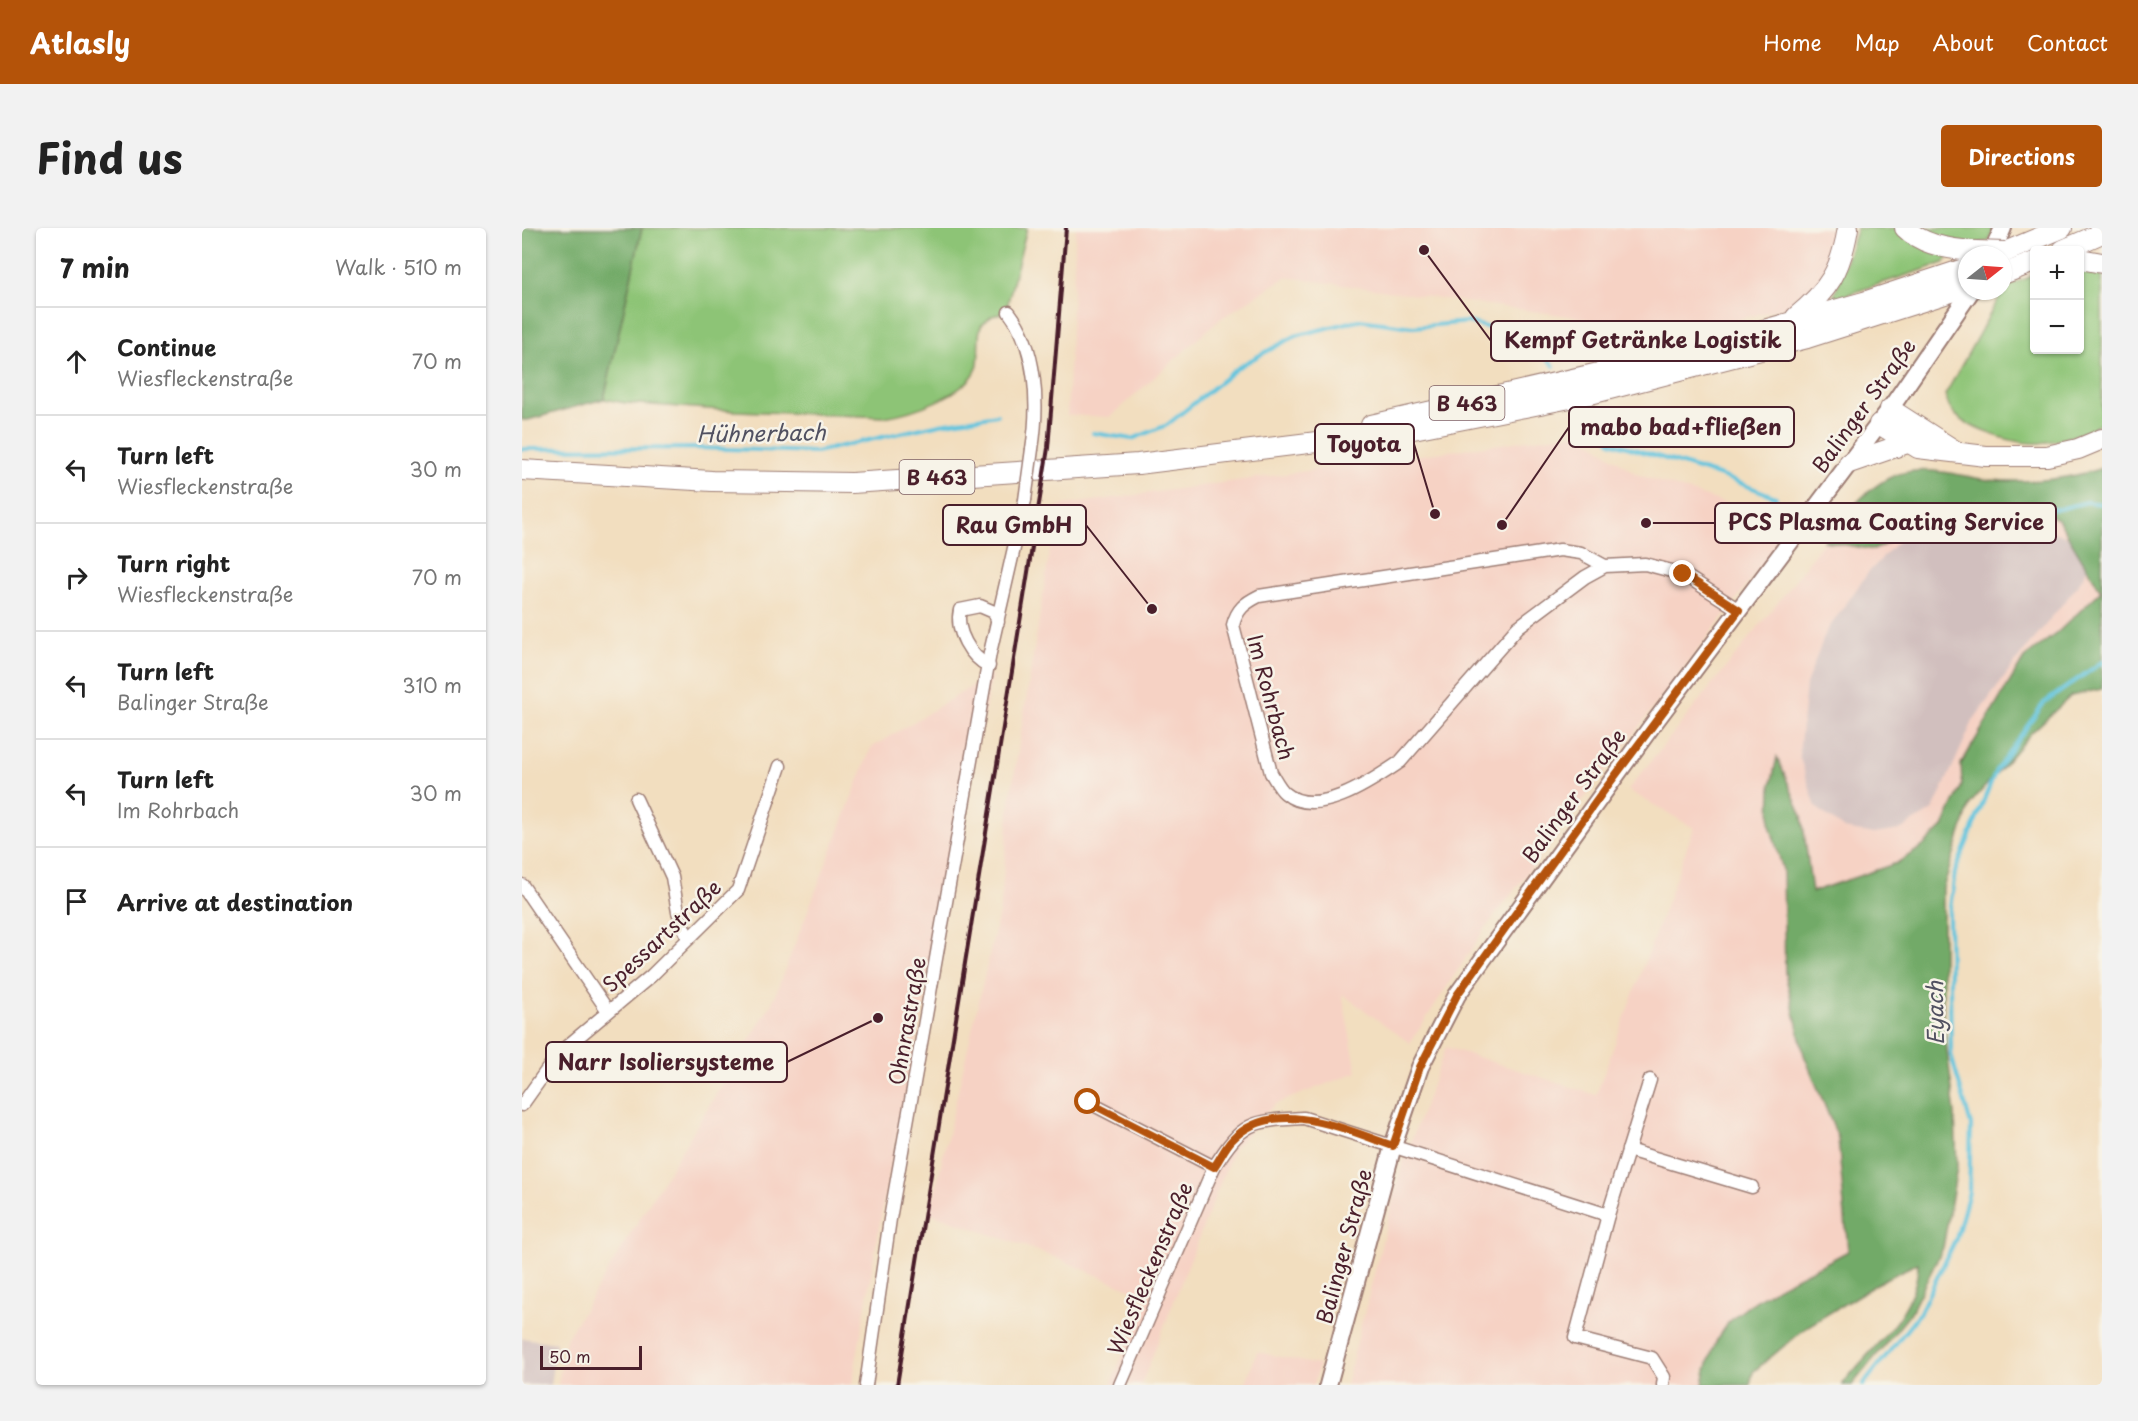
<!DOCTYPE html>
<meta charset="utf-8">
<style>
:root{--surface:#fff;--page:#f2f2f2;--text:#222;--muted:#767676;--line:#e0e0e0;--accent:#b45309}
body{margin:0;font-family:"Playpen Sans",sans-serif;background:var(--page);color:var(--text)}
.controls{position:absolute;right:18px;top:18px;display:grid;overflow:hidden;border-radius:6px;box-shadow:0 2px 4px #0004}
.controls button{width:54px;height:54px;display:grid;place-items:center;padding:0;border:0;border-bottom:2px solid var(--line);background:var(--surface);color:var(--text);font:30px sans-serif}
.compass{position:absolute;left:1436px;top:18px;width:54px;height:54px;border-radius:50%;background:var(--surface);box-shadow:0 2px 4px #0004;rotate:73deg}
.scale{position:absolute;left:18px;bottom:15px;width:102px;box-sizing:border-box;padding-left:6px;border:3px solid #4a1f2b;border-top:0;font-size:16px;line-height:21px;white-space:nowrap;color:#4a1f2b;-webkit-text-stroke:4px #f7f3e8;paint-order:stroke}
.stop{position:absolute;width:18px;height:18px;margin:-14px;border:4px solid #b45309;border-radius:50%;background:#fff}
.stop.end{background:#b45309;border-color:#fff;box-shadow:0 2px 6px #0008}
.list{margin:0;padding:0;list-style:none}
h2{display:flex;justify-content:space-between;align-items:center;height:78px;margin:0;padding:0 24px;font-size:26px}
h2 small{font-size:20px;font-weight:400;color:var(--muted)}
.list li{display:grid;grid-template-columns:39px 1fr auto;gap:18px;align-items:center;box-sizing:border-box;height:108px;padding:0 24px;border-top:2px solid var(--line)}
.list b{display:block;font-size:22px;white-space:nowrap}
.list p{margin:0;font-size:20px;white-space:nowrap;color:var(--muted)}
.list em{font-size:20px;font-style:normal;color:var(--muted)}
.icon{flex:none;width:33px;height:33px;fill:none;stroke:currentColor;stroke-width:2;stroke-linecap:round;stroke-linejoin:round}
.map{position:relative;flex:none;width:1580px;height:1157px;overflow:hidden;border-radius:6px}
header{display:flex;align-items:center;gap:36px;box-sizing:border-box;height:84px;padding:0 30px;background:var(--accent);color:#fff}
header strong{font-size:28px}
nav{display:flex;gap:33px;margin-inline-start:auto;font-size:21px}
.intro{display:flex;align-items:center;justify-content:space-between;box-sizing:border-box;height:144px;padding:0 36px}
h1{margin:0;font-size:42px}
.button{padding:15px 27px;border-radius:6px;background:var(--accent);color:#fff;font-size:21px;font-weight:700}
main{display:flex;gap:36px;padding:0 36px}
aside{flex:1;background:var(--surface);border-radius:6px;box-shadow:0 2px 4px #0004}
.map>svg:first-child{display:block}
.built{fill:#f6d2c4}
.industrial{fill:#d1bfbe}
.green{fill:#8dc476;stroke:#6c7250;stroke-width:1.5}
.forest{fill:#72aa67;stroke:#5e6449;stroke-width:1.5}
.lines{fill:none;stroke-linecap:round;stroke-linejoin:round}
.stream{stroke:#60c4de;stroke-width:4}
.minor-casing{stroke:#9e7e75;stroke-width:15}
.secondary-casing{stroke:#9e7e75;stroke-width:20}
.trunk-casing{stroke:#9e7e75;stroke-width:22}
.minor{stroke:#fff;stroke-width:12}
.secondary{stroke:#fff;stroke-width:16}
.trunk{stroke:#fff;stroke-width:20}
.rail{stroke:#4a1f2b;stroke-width:4}
.minor-bridge-casing{stroke:#9e7e75;stroke-width:15;stroke-linecap:butt}
.trunk-bridge-casing{stroke:#9e7e75;stroke-width:22;stroke-linecap:butt}
.minor-bridge{stroke:#fff;stroke-width:12}
.trunk-bridge{stroke:#fff;stroke-width:20}
.route{stroke:#b45309;stroke-width:8}
.labels{text-anchor:middle;dominant-baseline:central;stroke-width:5;stroke-linejoin:round;paint-order:stroke}
.shield{fill:#f7f3e8;stroke:#7e5f64;stroke-width:1.5}
.shield-label{font-size:20px;font-weight:bold;fill:#4a1f2b}
.street-label{font-size:21px;fill:#4a1f2b;stroke:#f7f3e8}
.water-label{font-size:22px;font-style:italic;fill:#515161;stroke:#f7f3e8}
.leader{fill:none;stroke:#4a1f2b;stroke-width:2}
.callout-dot{fill:#4a1f2b;stroke:#f7f3e8;stroke-width:2}
.callout{fill:#f7f3e8;stroke:#4a1f2b;stroke-width:2}
.callout-label{font-size:22px;text-anchor:middle;font-weight:bold;fill:#4a1f2b}
</style>
<header>
<strong>Atlasly</strong>
<nav><a>Home</a><a>Map</a><a>About</a><a>Contact</a></nav>
</header>
<div class="intro"><h1>Find us</h1><a class="button">Directions</a></div>
<main>
<aside>
<h2>7 min<small>Walk · 510 m</small></h2>
<ul class="list">
<li><svg class="icon" aria-label="ahead" viewBox="0 0 24 24"><path d="M12 20V5M6 11l6-6 6 6"/></svg><div><b>Continue</b><p>Wiesfleckenstraße</p></div><em>70 m</em></li>
<li><svg class="icon" aria-label="left" viewBox="0 0 24 24"><path d="M17 20v-9H6M10 6l-5 5 5 5"/></svg><div><b>Turn left</b><p>Wiesfleckenstraße</p></div><em>30 m</em></li>
<li><svg class="icon" aria-label="right" viewBox="0 0 24 24"><path d="M7 20v-9h11M14 6l5 5-5 5"/></svg><div><b>Turn right</b><p>Wiesfleckenstraße</p></div><em>70 m</em></li>
<li><svg class="icon" aria-label="left" viewBox="0 0 24 24"><path d="M17 20v-9H6M10 6l-5 5 5 5"/></svg><div><b>Turn left</b><p>Balinger Straße</p></div><em>310 m</em></li>
<li><svg class="icon" aria-label="left" viewBox="0 0 24 24"><path d="M17 20v-9H6M10 6l-5 5 5 5"/></svg><div><b>Turn left</b><p>Im Rohrbach</p></div><em>30 m</em></li>
<li><svg class="icon" aria-label="arrive" viewBox="0 0 24 24"><path d="M6 21V4h12l-3 4 3 4H6"/></svg><div><b>Arrive at destination</b></div></li>
</ul>
</aside>
<div class="map">
<svg width="1580" height="1157" viewBox="0 0 1580 1157">
<rect width="100%" height="100%" fill="#f7f3e8"/>
<filter id="ink" filterUnits="userSpaceOnUse"><feTurbulence type="fractalNoise" baseFrequency=".0167" numOctaves="2"/><feDisplacementMap in="SourceGraphic" scale="12" xChannelSelector="R" yChannelSelector="G"/><feConvolveMatrix kernelMatrix="1 2 1 2 8 2 1 2 1" color-interpolation-filters="sRGB"/></filter>
<filter id="wash" filterUnits="userSpaceOnUse"><feTurbulence type="fractalNoise" baseFrequency=".008" numOctaves="4" result="noise"/><feDisplacementMap in="SourceGraphic" scale="24" xChannelSelector="R" yChannelSelector="G"/><feGaussianBlur stdDeviation="1.35" result="paint"/><feColorMatrix in="noise" values="0 0 0 0 0 0 0 0 0 0 0 0 0 0 0 0 0 1.4 0 .05"/><feComposite in="paint" operator="in"/></filter>
<g filter="url(#wash)">
<rect width="100%" height="100%" fill="#f2debf"/>
<!-- built -->
<g class="built">
<path d="M 554,0 L 1321,0 L 1312,41 L 1287,68 L 1264,79 L 1150,109 L 1054,89 L 764,49 L 698,91 L 588,189 L 545,187 Z"/>
<path d="M 1057,205 L 1114,246 L 1271,297 L 962,702 L 888,815 L 820,766 L 835,844 L 753,876 L 712,920 L 619,1157 L 589,1157 L 624,1068 L 530,1028 L 408,985 L 479,676 L 488,573 L 535,278 Z"/>
<path d="M 1515,282 L 1536,291 L 1579,363 L 1536,404 L 1502,430 L 1422,598 L 1402,617 L 1375,635 L 1290,664 L 1280,588 L 1255,530 L 1248,597 L 1261,642 L 1262,680 L 1282,827 L 1316,910 L 1326,1024 L 1260,1057 L 1182,1142 L 1181,1157 L 824,1157 L 879,940 L 924,819 L 1074,867 L 1172,600 L 1106,562 L 1265,363 L 1302,313 L 1352,322 L 1412,291 Z"/>
<path d="M 470,446 L 362,971 L 330,1157 L 36,1157 L 44,1111 L 250,775 L 349,520 Z"/>
<path d="M 735,1124 L 797,1137 L 792,1157 L 723,1157 Z"/>
</g>
<!-- industrial -->
<g class="industrial">
<path d="M 1472,282 L 1554,312 L 1568,336 L 1556,357 L 1498,428 L 1452,491 L 1411,582 L 1378,602 L 1352,606 L 1322,601 L 1294,579 L 1277,527 L 1284,457 L 1304,404 L 1346,345 L 1383,306 L 1434,289 Z"/>
<path d="M 0,1110 L 34,1115 L 28,1157 L 0,1157 Z"/>
</g>
<!-- green -->
<g class="green">
<path d="M 120,0 L 505,0 L 486,74 L 487,84 L 470,88 L 459,98 C 454,112 459,127 455,140 C 445,167 388,185 362,189 L 214,183 L 103,175 L 82,171 Z"/>
<path d="M 1335,0 L 1472,0 L 1467,13 L 1433,20 L 1422,35 L 1311,71 Z"/>
<path d="M 1558,42 L 1580,47 L 1580,195 C 1562,206 1538,213 1518,215 C 1494,217 1441,201 1428,180 C 1426,177 1425,171 1423,167 L 1483,59 L 1512,47 L 1512,122 L 1558,122 Z"/>
</g>
<!-- forest -->
<g class="forest">
<path d="M 0,0 L 120,0 L 82,171 L 6,192 L 0,192 Z"/>
<path d="M 1580,240 L 1580,461 L 1549,468 L 1509,505 L 1448,576 L 1421,660 L 1421,789 L 1433,886 L 1435,940 L 1421,1020 L 1388,1086 L 1330,1157 L 1320,1157 C 1347,1121 1396,1085 1396,1035 L 1363,1051 L 1286,1098 L 1231,1144 L 1228,1157 L 1181,1157 C 1183,1141 1195,1104 1207,1094 C 1239,1063 1287,1045 1326,1023 L 1316,910 L 1282,827 L 1263,745 L 1261,642 L 1248,597 L 1249,557 L 1255,529 L 1280,588 L 1290,664 L 1375,635 L 1400,619 L 1421,599 L 1440,557 L 1439,536 L 1502,430 L 1536,404 L 1579,363 L 1536,291 L 1515,282 L 1412,291 L 1352,322 L 1302,313 C 1321,289 1340,264 1367,250 C 1399,234 1434,248 1467,252 C 1505,255 1544,252 1580,240 Z"/>
</g>
<g class="lines">
<!-- stream -->
<g class="stream">
<path d="M 1078,200 L 1089,214 L 1199,248 L 1254,269"/>
<path d="M 571,205 L 610,211 L 645,197 L 718,138 L 773,108 L 837,92 L 891,99 L 946,94 L 1008,111 L 1032,138"/>
<path d="M 0,221 L 176,220 L 294,224 L 418,196 L 475,187"/>
<path d="M 1325,295 L 1356,295 L 1420,285 L 1537,281 L 1565,274 L 1580,276"/>
<path d="M 1341,1157 L 1397,1086 L 1434,1011 L 1447,964 L 1449,897 L 1429,827 L 1427,687 L 1433,644 L 1474,542 L 1522,475 L 1580,434"/>
</g>
</g>
</g>
<g filter="url(#ink)">
<g class="lines">
<defs>
<g id="minor">
<path d="M 487,84 C 515,120 517,177 510,221"/>
<path d="M 1083,338 L 1059,325 L 1038,322 L 737,368 C 723,375 715,381 711,397 L 749,545 C 753,551 757,560 763,565 C 795,592 851,552 878,534 L 996,399 L 1063,349 L 1083,338 L 1123,336 L 1161,346 L 1217,382"/>
<path d="M 467,438 C 448,429 433,402 438,382 L 458,378 L 472,384 L 476,394"/>
<path d="M 114,571 L 150,649 L 156,684 L 166,711"/>
<path d="M 0,657 L 86,783"/>
<path d="M 566,874 L 692,939"/>
<path d="M 0,877 L 37,825 L 129,748 L 216,662 L 258,538"/>
<path d="M 1106,922 L 1230,959"/>
<path d="M 1086,987 L 1053,1110 L 1130,1130 L 1142,1149 L 1141,1157"/>
<path d="M 344,1157 L 368,991 L 468,425 L 503,272"/>
<path d="M 598,1157 L 692,939 C 721,893 729,893 782,890 L 1086,987 L 1128,852"/>
</g>
<g id="secondary">
<path d="M 1469,27 L 1481,0"/>
<path d="M 806,1157 L 871,918 L 898,839 L 935,767 L 1129,499 L 1368,181 L 1449,63"/>
</g>
<g id="trunk">
<path d="M 1383,0 C 1401,18 1430,22 1454,23"/>
<path d="M 1541,22 L 1580,5"/>
<path d="M 1476,27 L 1540,0"/>
<path d="M 1558,31 L 1580,35"/>
<path d="M 1481,46 L 1512,34"/>
<path d="M 1274,89 C 1307,62 1319,42 1326,0"/>
<path d="M 1368,181 L 1432,222"/>
<path d="M 1357,196 L 1396,220 L 1464,228 L 1525,228 L 1556,221 L 1580,211"/>
<path d="M 849,197 L 1138,131 L 1342,74 L 1445,40"/>
<path d="M 1327,235 L 1385,215"/>
<path d="M 0,242 L 190,253 L 330,255 L 616,236 L 876,204 L 1068,166 L 1285,110 L 1445,59"/>
</g>
</defs>
<!-- minor casing -->
<use href="#minor" class="minor-casing"/>
<!-- secondary casing -->
<use href="#secondary" class="secondary-casing"/>
<!-- trunk casing -->
<use href="#trunk" class="trunk-casing"/>
<!-- minor -->
<use href="#minor" class="minor"/>
<!-- secondary -->
<use href="#secondary" class="secondary"/>
<!-- trunk -->
<use href="#trunk" class="trunk"/>
<!-- rail -->
<path class="rail" d="M 375,1157 L 526,220 L 544,0"/>
<defs>
<path id="minor-bridge" d="M 503,272 L 510,221"/>
<path id="trunk-bridge" d="M 1454,23 L 1483,24"/>
</defs>
<!-- minor-bridge casing -->
<use href="#minor-bridge" class="minor-bridge-casing"/>
<!-- trunk-bridge casing -->
<use href="#trunk-bridge" class="trunk-bridge-casing"/>
<!-- minor-bridge -->
<use href="#minor-bridge" class="minor-bridge"/>
<!-- trunk-bridge -->
<use href="#trunk-bridge" class="trunk-bridge"/>
</g>
</g>
<g class="lines" filter="url(#ink)">
<!-- route -->
<path class="route" d="M 566,874 L 692,939 C 698,931 703,919 710,912 C 752,868 823,901 871,918 L 898,839 L 935,767 L 1081,564 L 1217,382 L 1161,346"/>
</g>
<g class="labels">
<!-- shield labels -->
<g class="shield">
<rect x="907.5" y="158" width="75" height="34" rx="4.5"/>
<rect x="377.5" y="232" width="75" height="34" rx="4.5"/>
</g>
<g class="shield-label">
<text x="945" y="175">B 463</text>
<text x="415" y="249">B 463</text>
</g>
<!-- street labels -->
<g class="street-label">
<text transform="translate(1341 177) rotate(-54)">Balinger Straße</text>
<text transform="translate(750 469) rotate(75)">Im Rohrbach</text>
<text transform="translate(1051 567) rotate(-54)">Balinger Straße</text>
<text transform="translate(139 707) rotate(-43)">Spessartstraße</text>
<text transform="translate(384 793) rotate(-80)">Ohnrastraße</text>
<text transform="translate(821 1018) rotate(-75)">Balinger Straße</text>
<text transform="translate(627 1040) rotate(-67)">Wiesfleckenstraße</text>
</g>
<!-- water labels -->
<g class="water-label">
<text transform="translate(239 204) rotate(-1)">Hühnerbach</text>
<text transform="translate(1412 785) rotate(-91)">Eyach</text>
</g>
</g>
<!-- callouts -->
<path class="leader" d="M902 22L969 113M980 297L1047 199M913 286L892 216M1124 295L1193 295M630 381L564 297M356 790L265 834"/>
<g class="callout-dot">
<circle cx="902" cy="22" r="6"/>
<circle cx="980" cy="297" r="6"/>
<circle cx="913" cy="286" r="6"/>
<circle cx="1124" cy="295" r="6"/>
<circle cx="630" cy="381" r="6"/>
<circle cx="356" cy="790" r="6"/>
</g>
<g class="callout">
<rect x="969" y="93" width="304" height="40" rx="6"/>
<rect x="1047" y="179" width="225" height="40" rx="6"/>
<rect x="793" y="196" width="99" height="40" rx="6"/>
<rect x="1193" y="275" width="341" height="40" rx="6"/>
<rect x="421" y="277" width="143" height="40" rx="6"/>
<rect x="24" y="814" width="241" height="40" rx="6"/>
</g>
<g class="callout-label">
<text x="1121" y="120">Kempf Getränke Logistik</text>
<text x="1159" y="207">mabo bad+fließen</text>
<text x="842" y="224">Toyota</text>
<text x="1364" y="302">PCS Plasma Coating Service</text>
<text x="492" y="305">Rau GmbH</text>
<text x="144" y="842">Narr Isoliersysteme</text>
</g>
</svg>
<div class="controls">
<button>+</button>
<button>−</button>
</div>
<svg class="compass" viewBox="-18 -18 36 36"><path d="M0-13l5 13h-10z" fill="#e53935"/><path d="M0 13l5-13h-10z" fill="#767676"/></svg>
<div class="scale">50 m</div>
<div class="stop" style="left:566px;top:874px"></div>
<div class="stop end" style="left:1161px;top:346px"></div>
</div>
</main>
